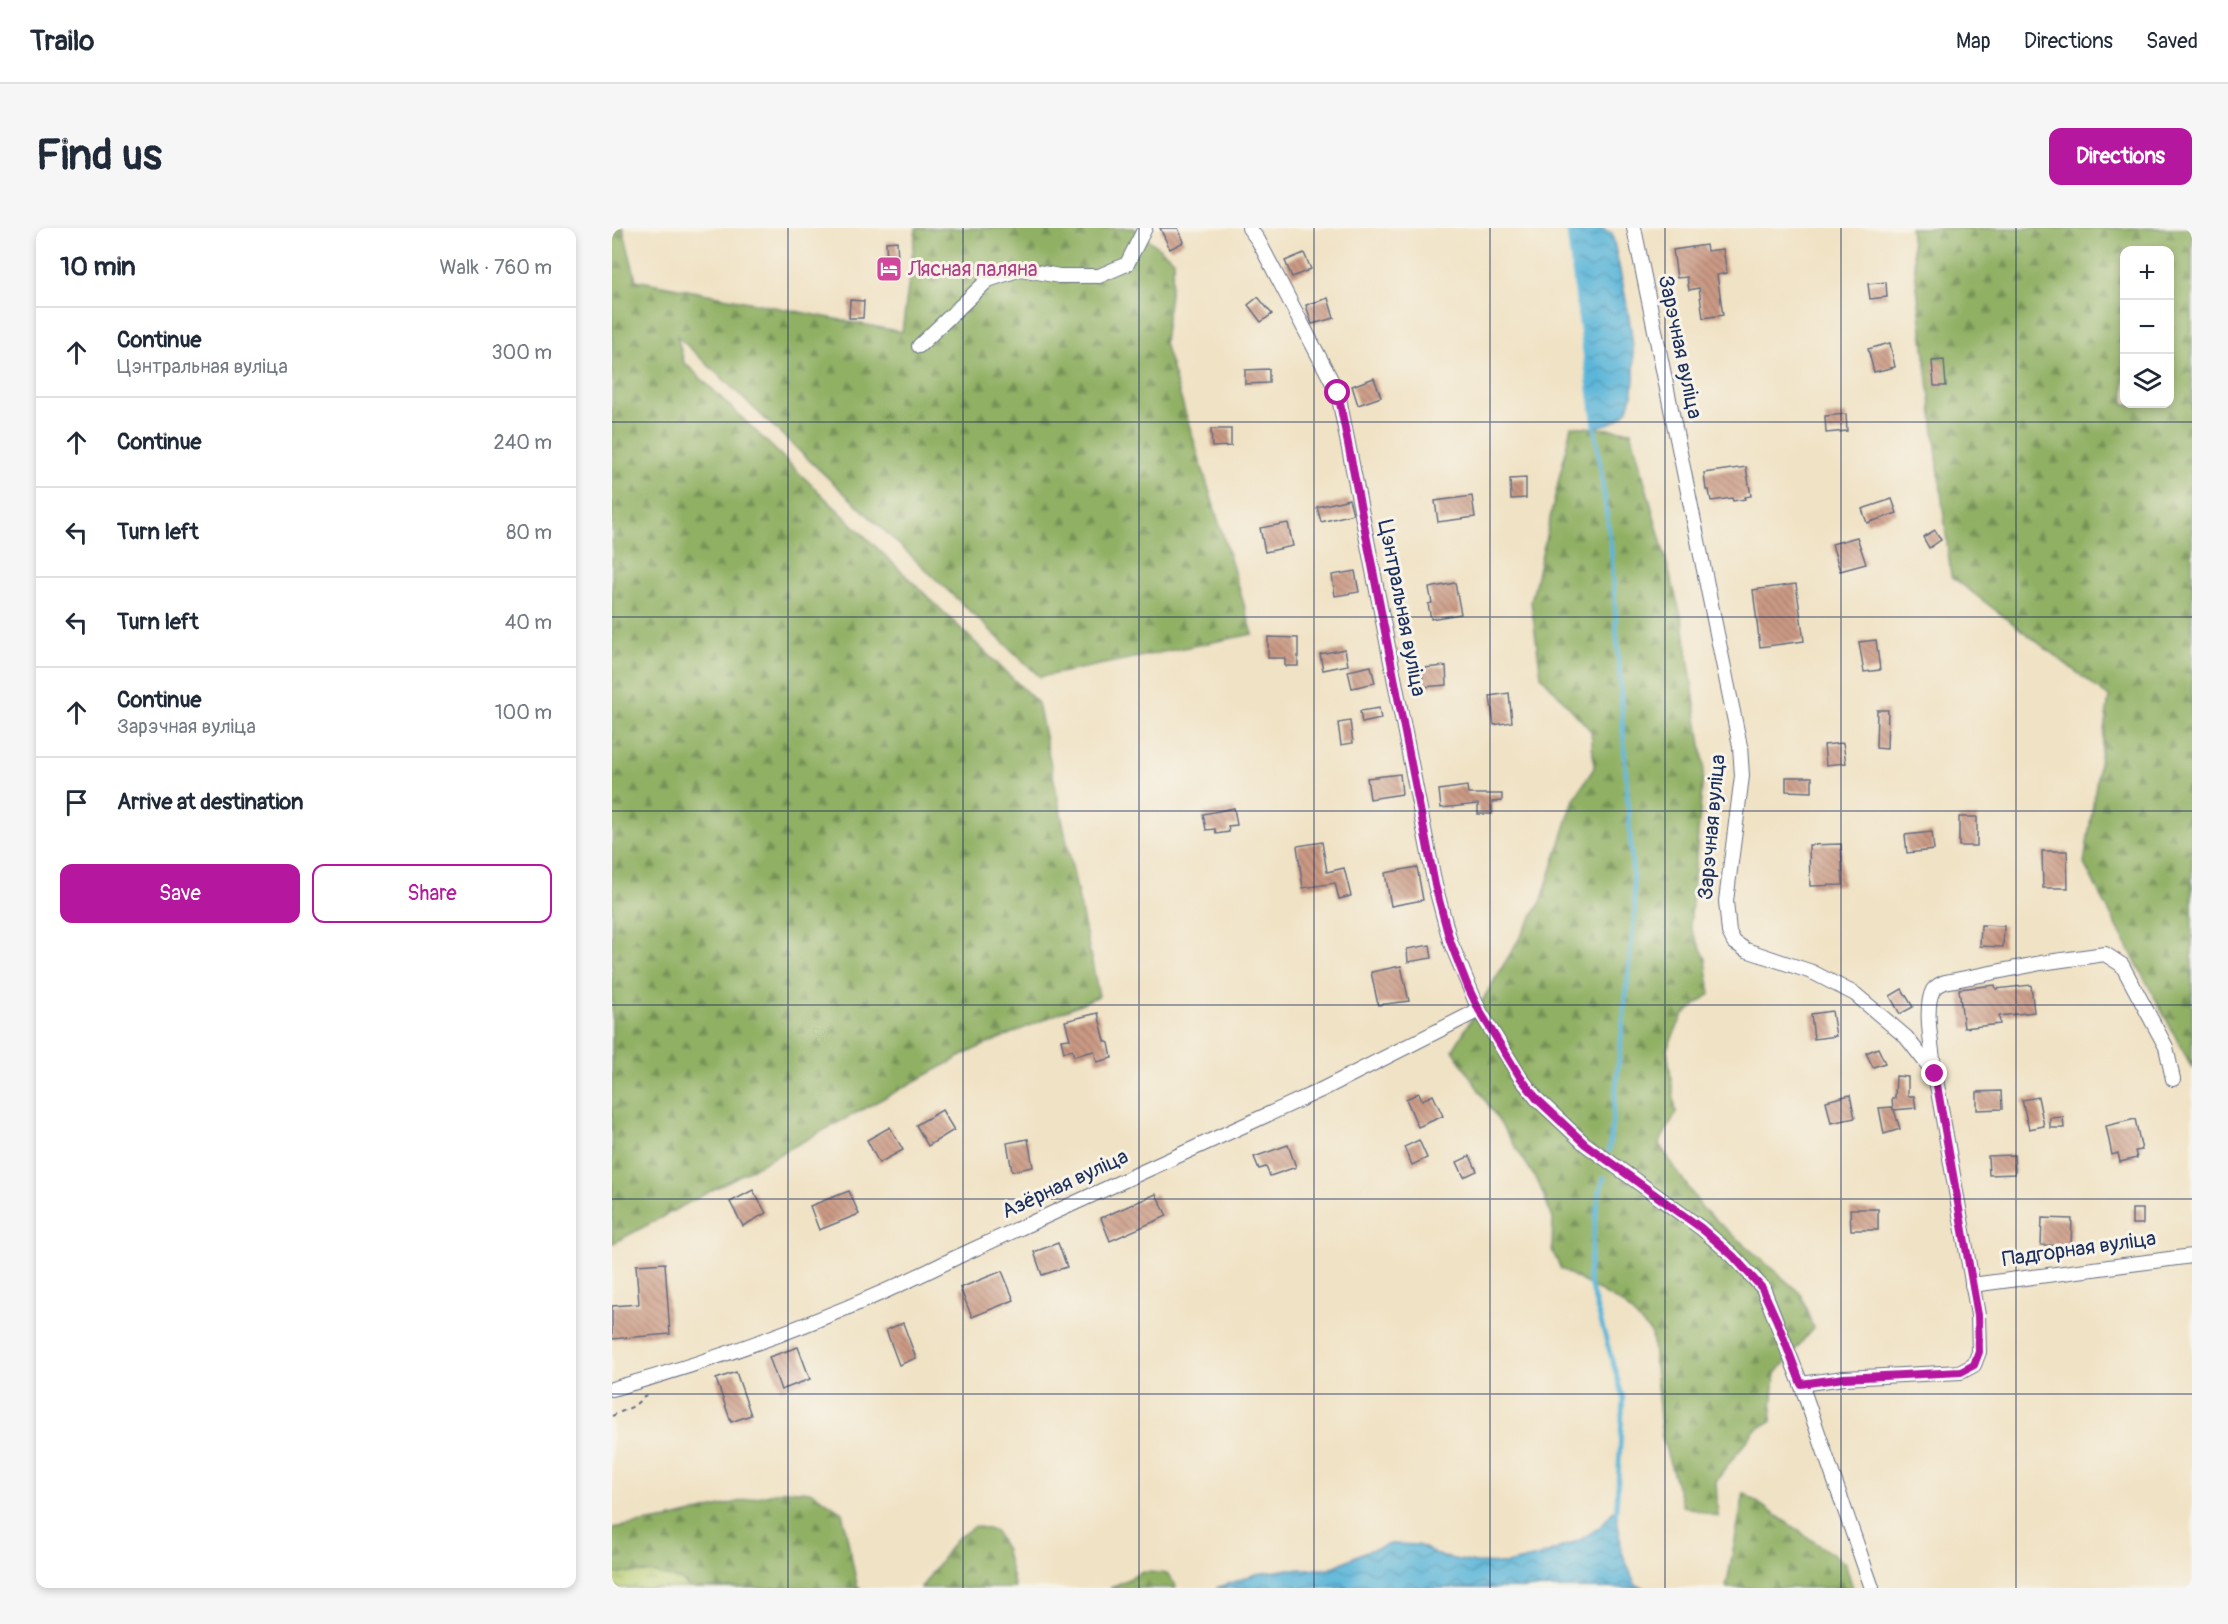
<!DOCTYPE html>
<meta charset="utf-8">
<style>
:root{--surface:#fff;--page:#f6f6f7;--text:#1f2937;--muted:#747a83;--line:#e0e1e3;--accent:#b5179e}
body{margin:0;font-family:Pangolin,sans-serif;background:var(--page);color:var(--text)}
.controls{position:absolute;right:18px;top:18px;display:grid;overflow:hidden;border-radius:12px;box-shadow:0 3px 9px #0003}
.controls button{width:54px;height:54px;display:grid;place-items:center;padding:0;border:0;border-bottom:2px solid var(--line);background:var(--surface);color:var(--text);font:30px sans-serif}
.stop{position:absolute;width:18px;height:18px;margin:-14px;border:4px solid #b5179e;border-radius:50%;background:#fff}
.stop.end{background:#b5179e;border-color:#fff;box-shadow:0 2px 6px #0008}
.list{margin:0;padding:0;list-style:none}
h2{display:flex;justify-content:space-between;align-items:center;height:78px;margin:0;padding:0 24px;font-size:26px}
h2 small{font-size:20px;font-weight:400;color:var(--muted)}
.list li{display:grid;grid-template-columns:39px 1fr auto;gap:18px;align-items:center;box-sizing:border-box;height:90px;padding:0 24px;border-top:2px solid var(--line)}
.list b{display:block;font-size:22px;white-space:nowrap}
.list p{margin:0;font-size:20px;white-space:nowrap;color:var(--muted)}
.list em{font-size:20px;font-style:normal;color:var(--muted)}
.actions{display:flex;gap:12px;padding:18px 24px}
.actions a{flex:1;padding:14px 0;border:2px solid var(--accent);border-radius:12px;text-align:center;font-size:21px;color:var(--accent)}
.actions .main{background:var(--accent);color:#fff}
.icon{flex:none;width:33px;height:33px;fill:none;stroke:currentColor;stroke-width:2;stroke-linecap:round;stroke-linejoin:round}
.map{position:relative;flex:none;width:1580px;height:1360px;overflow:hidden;border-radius:12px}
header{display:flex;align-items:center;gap:36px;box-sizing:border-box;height:84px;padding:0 30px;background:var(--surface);border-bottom:2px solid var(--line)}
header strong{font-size:28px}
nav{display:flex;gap:33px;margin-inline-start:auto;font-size:21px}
.intro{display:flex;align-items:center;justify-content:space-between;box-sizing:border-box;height:144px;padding:0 36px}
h1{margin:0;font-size:42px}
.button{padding:15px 27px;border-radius:12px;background:var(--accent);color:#fff;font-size:21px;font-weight:700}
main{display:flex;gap:36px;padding:0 36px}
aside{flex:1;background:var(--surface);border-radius:12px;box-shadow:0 3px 9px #0003}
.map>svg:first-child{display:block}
.forest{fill:url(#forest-firs);stroke:#567061;stroke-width:1.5;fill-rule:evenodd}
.wetland{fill:url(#wetland-marsh);stroke:#687e68;stroke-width:1.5}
.water{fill:url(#water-waves);stroke:#3b729c;stroke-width:1.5}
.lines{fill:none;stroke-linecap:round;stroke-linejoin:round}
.stream{stroke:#5bb6d9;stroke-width:4.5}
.building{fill:url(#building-back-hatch)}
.minor-casing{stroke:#666e82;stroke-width:16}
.path{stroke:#666e82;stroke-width:2;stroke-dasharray:4.5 4.5;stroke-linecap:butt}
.minor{stroke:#fff;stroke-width:14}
.route{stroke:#b5179e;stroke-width:8}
.grid{fill:none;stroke:#1b2f5e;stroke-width:1.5;stroke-opacity:0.55}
.labels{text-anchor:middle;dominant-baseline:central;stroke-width:6;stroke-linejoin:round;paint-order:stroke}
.hotel-label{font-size:21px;fill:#b23c85;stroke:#f7f3e8;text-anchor:start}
.street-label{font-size:21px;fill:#1b2f5e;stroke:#f7f3e8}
</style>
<header>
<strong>Trailo</strong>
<nav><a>Map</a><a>Directions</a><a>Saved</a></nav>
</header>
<div class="intro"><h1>Find us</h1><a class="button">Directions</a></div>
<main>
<aside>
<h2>10 min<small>Walk · 760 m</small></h2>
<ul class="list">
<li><svg class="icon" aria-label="ahead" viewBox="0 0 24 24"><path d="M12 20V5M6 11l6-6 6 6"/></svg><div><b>Continue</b><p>Цэнтральная вуліца</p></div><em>300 m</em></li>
<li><svg class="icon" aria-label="ahead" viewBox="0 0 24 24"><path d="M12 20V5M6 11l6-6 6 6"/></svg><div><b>Continue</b></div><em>240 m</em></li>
<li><svg class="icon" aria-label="left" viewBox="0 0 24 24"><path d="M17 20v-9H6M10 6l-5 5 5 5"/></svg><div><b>Turn left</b></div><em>80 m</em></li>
<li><svg class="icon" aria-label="left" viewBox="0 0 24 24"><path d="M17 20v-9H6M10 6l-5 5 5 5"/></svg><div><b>Turn left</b></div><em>40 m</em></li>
<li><svg class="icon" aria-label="ahead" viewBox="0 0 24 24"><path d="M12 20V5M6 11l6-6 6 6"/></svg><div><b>Continue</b><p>Зарэчная вуліца</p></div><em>100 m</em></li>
<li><svg class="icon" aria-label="arrive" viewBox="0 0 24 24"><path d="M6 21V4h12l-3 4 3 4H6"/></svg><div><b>Arrive at destination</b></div></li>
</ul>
<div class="actions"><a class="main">Save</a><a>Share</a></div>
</aside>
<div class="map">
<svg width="1580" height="1360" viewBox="0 0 1580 1360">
<defs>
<pattern id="forest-firs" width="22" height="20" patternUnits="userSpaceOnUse" patternTransform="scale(1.5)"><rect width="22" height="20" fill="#90b064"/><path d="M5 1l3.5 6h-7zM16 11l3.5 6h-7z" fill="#759056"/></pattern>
<pattern id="wetland-marsh" width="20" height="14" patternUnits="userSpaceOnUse" patternTransform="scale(1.5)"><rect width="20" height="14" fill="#b6cd72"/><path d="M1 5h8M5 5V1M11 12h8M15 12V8" fill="none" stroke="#9cb065"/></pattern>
<pattern id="water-waves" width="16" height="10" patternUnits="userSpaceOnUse" patternTransform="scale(1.5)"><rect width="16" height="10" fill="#5bb6d9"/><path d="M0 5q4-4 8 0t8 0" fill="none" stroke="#4a94b3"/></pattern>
<pattern id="building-back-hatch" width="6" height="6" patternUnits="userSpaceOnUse" patternTransform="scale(1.5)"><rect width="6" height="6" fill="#cb9a84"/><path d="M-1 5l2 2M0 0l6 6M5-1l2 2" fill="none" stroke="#a47e6f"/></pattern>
</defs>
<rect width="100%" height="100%" fill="#f7f3e8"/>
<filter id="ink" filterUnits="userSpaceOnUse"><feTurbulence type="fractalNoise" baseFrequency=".0167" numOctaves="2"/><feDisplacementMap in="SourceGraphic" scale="12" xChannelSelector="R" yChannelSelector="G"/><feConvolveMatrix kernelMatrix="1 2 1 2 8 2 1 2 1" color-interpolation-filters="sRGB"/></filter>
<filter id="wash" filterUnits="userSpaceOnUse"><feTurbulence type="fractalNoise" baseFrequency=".008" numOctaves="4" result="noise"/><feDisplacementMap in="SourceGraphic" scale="24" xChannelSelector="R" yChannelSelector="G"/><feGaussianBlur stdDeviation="1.35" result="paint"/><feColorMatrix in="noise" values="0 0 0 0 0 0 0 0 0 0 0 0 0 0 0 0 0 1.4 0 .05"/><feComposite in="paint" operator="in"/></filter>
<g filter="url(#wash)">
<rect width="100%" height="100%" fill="#f0e2c4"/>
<!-- forest -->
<g class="forest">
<path d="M 0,0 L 11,0 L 24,52 L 290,104 L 304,0 L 522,0 L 562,32 L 552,115 L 641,406 L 428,449 L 65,108 L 72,134 L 426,475 L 487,768 L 361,822 L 0,1016 Z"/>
<path d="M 1298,0 L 1580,0 L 1580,840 L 1472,636 L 1497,469 L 1339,348 ZM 1512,22 L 1558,22 L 1558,176 L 1512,176 Z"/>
<path d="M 959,198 L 1019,203 L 1071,395 L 1092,537 L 1078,698 L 1094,731 L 1098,766 L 1071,787 L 1055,821 L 1064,885 L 1047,916 L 1090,980 L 1189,1066 L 1201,1100 L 1163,1147 L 1159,1193 L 1142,1203 L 1104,1253 L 1106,1289 L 1071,1278 L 1050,1209 L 1040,1106 L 1012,1077 L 949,1041 L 940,1022 L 941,991 L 926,954 L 841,822 L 929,674 L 962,571 L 982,540 L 979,503 L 929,448 L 919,374 Z"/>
<path d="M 174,1262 L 200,1264 L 230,1284 L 245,1357 L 248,1360 L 78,1360 L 69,1352 L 0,1346 L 0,1300 L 56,1291 Z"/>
<path d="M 1132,1265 L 1233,1335 L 1241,1360 L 1114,1360 Z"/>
<path d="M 363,1298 L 383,1303 L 393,1320 L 403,1360 L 309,1360 L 344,1311 Z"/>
<path d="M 531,1344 L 555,1345 L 563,1356 L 564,1360 L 498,1360 Z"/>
</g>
<!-- wetland -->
<path class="wetland" d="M 38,1344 L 69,1352 L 78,1360 L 0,1360 L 0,1346 Z"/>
<!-- water -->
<g class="water">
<path d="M 956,0 L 989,0 L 1000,5 C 1008,48 1035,144 1015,182 C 1009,193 994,197 983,199 Z"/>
<path d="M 1004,1280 L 1010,1324 L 1023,1356 L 1032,1360 L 604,1360 L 644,1346 L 677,1341 L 717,1341 L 752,1324 L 779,1316 L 806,1317 L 831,1329 L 864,1335 L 895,1336 L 925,1329 L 968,1312 L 987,1300 Z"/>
</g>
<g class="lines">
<!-- stream -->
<g class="stream">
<path d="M 956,0 L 999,318 L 1023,683 L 997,923"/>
<path d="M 992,949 L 986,970 L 976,1049 L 1011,1170 L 1004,1286"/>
</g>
</g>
<g id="blocks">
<!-- building -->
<g class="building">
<path d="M 548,0 L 566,0 L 572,14 L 558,21 Z"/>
<path d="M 285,13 L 286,33 L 275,34 L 274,14 Z"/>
<path d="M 1094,17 L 1095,23 L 1111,21 L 1115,45 L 1105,47 L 1111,87 L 1091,90 L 1087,60 L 1077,62 L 1075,49 L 1065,50 L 1061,22 Z"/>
<path d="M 692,25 L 699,41 L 680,49 L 673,33 Z"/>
<path d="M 1274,54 L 1275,69 L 1258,71 L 1256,56 Z"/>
<path d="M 646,69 L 660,86 L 649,94 L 636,77 Z"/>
<path d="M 716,70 L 722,90 L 700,96 L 694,77 Z"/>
<path d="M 238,72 L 252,73 L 251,90 L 237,90 Z"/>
<path d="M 1278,115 L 1283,139 L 1262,144 L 1256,121 Z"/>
<path d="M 1332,132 L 1334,158 L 1322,158 L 1320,133 Z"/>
<path d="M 657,141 L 657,155 L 633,156 L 633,142 Z"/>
<path d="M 762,150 L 769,169 L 746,177 L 740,158 Z"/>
<path d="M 1234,186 L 1235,203 L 1214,205 L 1213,188 Z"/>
<path d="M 599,201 L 619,201 L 619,218 L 600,219 Z"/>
<path d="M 1134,239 L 1139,268 L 1133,269 L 1133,271 L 1121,273 L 1120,270 L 1099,273 L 1097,262 L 1094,262 L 1092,245 Z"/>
<path d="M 914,250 L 914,270 L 899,271 L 898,251 Z"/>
<path d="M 860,268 L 863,289 L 826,294 L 823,273 Z"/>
<path d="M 737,271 L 741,286 L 709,294 L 705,279 Z"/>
<path d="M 1280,271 L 1285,285 L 1255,295 L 1250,281 Z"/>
<path d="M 676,295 L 681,318 L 653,324 L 648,300 Z"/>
<path d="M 1323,302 L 1329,312 L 1317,320 L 1311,309 Z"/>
<path d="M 1245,309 L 1254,336 L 1228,343 L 1220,316 Z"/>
<path d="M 743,343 L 747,364 L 723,368 L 720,347 Z"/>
<path d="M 843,355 L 849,386 L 819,391 L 816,376 L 820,375 L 817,360 Z"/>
<path d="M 1184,356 L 1192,413 L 1148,419 L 1141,362 Z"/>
<path d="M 656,409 L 686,410 L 686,438 L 673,438 L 673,430 L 656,430 Z"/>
<path d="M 1264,412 L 1268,442 L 1252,444 L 1247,414 Z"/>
<path d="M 733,421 L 736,437 L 711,442 L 708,426 Z"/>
<path d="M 759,438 L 763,455 L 740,460 L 736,443 Z"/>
<path d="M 834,438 L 835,457 L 811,459 L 810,440 Z"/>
<path d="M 897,465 L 900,494 L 882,497 L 878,468 Z"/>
<path d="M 767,480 L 769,491 L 750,495 L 748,483 Z"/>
<path d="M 1265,482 L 1276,482 L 1275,521 L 1264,520 Z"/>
<path d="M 738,493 L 741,515 L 729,517 L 726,495 Z"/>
<path d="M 1231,515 L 1234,535 L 1214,537 L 1212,517 Z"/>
<path d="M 788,546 L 790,566 L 758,571 L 755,550 Z"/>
<path d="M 1174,549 L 1200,549 L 1200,564 L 1174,563 Z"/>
<path d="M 855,558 L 856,566 L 890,566 L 890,573 L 880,574 L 880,586 L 866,586 L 866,576 L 829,580 L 827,562 Z"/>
<path d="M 622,580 L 625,597 L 616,598 L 617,604 L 604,606 L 603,601 L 594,602 L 591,586 Z"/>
<rect x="1347" y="589" width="18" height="29"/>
<path d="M 1320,604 L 1322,622 L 1295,625 L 1293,607 Z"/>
<path d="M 710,614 L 715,644 L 732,640 L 739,668 L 727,671 L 723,655 L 691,660 L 685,618 Z"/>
<path d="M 1229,616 L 1231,657 L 1198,658 L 1197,617 Z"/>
<path d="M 1430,623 L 1455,623 L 1456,660 L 1431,660 Z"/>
<path d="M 805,639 L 811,672 L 779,678 L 773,645 Z"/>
<path d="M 1369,697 L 1392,698 L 1391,719 L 1368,718 Z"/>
<path d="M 818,717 L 820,730 L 796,734 L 795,721 Z"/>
<path d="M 789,738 L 797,773 L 766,777 L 759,744 Z"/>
<path d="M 1383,757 L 1384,761 L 1419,757 L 1422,784 L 1387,788 L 1388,796 L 1352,800 L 1347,761 Z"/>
<path d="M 1290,761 L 1301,779 L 1288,786 L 1278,768 Z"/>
<path d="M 1220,783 L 1224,808 L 1202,811 L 1199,786 Z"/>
<path d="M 486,785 L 493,813 L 497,815 L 500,830 L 485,834 L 482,823 L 462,828 L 460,822 L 452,824 L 449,812 L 458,811 L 453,793 Z"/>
<path d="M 1266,820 L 1273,835 L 1261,839 L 1254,825 Z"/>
<path d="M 1284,848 L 1296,849 L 1296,868 L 1302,868 L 1304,880 L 1282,882 L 1288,901 L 1272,906 L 1267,880 L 1281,879 L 1281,882 L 1280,870 L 1283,870 Z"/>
<path d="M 1389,863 L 1390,881 L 1365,882 L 1365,864 Z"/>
<path d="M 807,865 L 810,872 L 821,867 L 831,888 L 806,899 L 794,871 Z"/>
<path d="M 1238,867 L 1243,890 L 1219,895 L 1214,873 Z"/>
<path d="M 1426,869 L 1432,898 L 1417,901 L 1410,872 Z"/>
<path d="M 330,882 L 342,902 L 316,918 L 304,897 Z"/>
<path d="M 1451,889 L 1452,900 L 1438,900 L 1438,890 Z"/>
<path d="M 1523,891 L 1530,922 L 1523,923 L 1525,930 L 1508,934 L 1506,925 L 1500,927 L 1494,898 Z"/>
<path d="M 278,899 L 291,922 L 267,935 L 255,912 Z"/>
<path d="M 416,911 L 421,939 L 400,943 L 395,915 Z"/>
<path d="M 807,912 L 815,930 L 800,937 L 792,919 Z"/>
<path d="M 676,917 L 684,939 L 658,948 L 654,939 L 647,941 L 642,929 Z"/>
<path d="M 1402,927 L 1403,946 L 1377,947 L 1376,928 Z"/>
<path d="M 858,928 L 865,943 L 852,949 L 845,934 Z"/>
<path d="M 141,962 L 154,985 L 131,998 L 118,974 Z"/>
<path d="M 237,963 L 247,986 L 207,1002 L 198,978 Z"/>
<path d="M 544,966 L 555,988 L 498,1013 L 489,990 Z"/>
<path d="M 1238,981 L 1266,981 L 1266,1002 L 1239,1002 Z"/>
<rect x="1520" y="981" width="11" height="15"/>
<path d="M 1430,990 L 1460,991 L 1459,1018 L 1429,1017 Z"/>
<path d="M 446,1015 L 455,1039 L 430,1047 L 422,1024 Z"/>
<path d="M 53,1035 L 58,1106 L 0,1111 L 0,1078 L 27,1076 L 24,1037 Z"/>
<path d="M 390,1043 L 402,1072 L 360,1089 L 348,1060 Z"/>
<path d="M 291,1095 L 304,1130 L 287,1137 L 274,1102 Z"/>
<path d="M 186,1119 L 198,1151 L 169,1162 L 157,1129 Z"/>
<path d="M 124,1144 L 139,1187 L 119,1194 L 104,1151 Z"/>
</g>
</g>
</g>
<g filter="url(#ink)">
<use href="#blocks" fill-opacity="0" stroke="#666e82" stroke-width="1.5"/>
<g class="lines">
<defs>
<g id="minor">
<path d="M 637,0 L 646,12 L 726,165 L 823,657 L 838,713 L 867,782 L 908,849 L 925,871 L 973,916 L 1089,1000 L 1121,1028 L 1151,1060 L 1189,1156 L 1260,1360"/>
<path d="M 1022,0 L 1128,518 L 1130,548 L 1114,673 L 1117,704 L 1122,714 L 1134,722 L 1200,744 L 1243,766 L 1294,809 L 1323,846 L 1366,1087 L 1367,1124 L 1362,1137 L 1349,1144 L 1232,1150 L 1189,1156"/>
<path d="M 307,118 L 376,52 L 409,41 L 447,48 L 487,48 L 515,36 L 533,0"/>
<path d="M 1323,846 C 1321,825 1311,780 1321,762 C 1324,758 1328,756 1333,754 L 1429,735 L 1493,726 L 1510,737 L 1554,819 L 1561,851"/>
<path d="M 1360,1057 L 1580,1028"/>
<path d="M 0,1161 C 118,1128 236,1084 345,1029 L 707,863 L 867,782"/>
</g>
</defs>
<!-- minor casing -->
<use href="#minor" class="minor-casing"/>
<!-- path -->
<path class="path" d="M 0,1188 L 22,1178 L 35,1166"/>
<!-- minor -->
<use href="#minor" class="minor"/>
</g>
</g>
<g class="lines" filter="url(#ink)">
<!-- route -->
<path class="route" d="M 726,165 L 823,657 L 838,713 L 856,759 L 867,782 L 908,849 L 925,871 L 973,916 L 1089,1000 L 1121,1028 L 1150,1060 L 1165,1093 L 1189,1156 L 1232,1150 L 1349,1144 L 1362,1137 L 1367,1124 L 1366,1087 L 1323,846"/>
</g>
<!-- grid -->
<path class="grid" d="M 176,0 L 176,1360M 351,0 L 351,1360M 527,0 L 527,1360M 702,0 L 702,1360M 878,0 L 878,1360M 1053,0 L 1053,1360M 1229,0 L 1229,1360M 1404,0 L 1404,1360M 0,194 L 1580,194M 0,389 L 1580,389M 0,583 L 1580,583M 0,777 L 1580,777M 0,971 L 1580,971M 0,1166 L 1580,1166"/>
<!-- icons -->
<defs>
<symbol id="hotel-square" viewBox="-11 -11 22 22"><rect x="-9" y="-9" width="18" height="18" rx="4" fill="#d1479c" stroke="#f7f3e8"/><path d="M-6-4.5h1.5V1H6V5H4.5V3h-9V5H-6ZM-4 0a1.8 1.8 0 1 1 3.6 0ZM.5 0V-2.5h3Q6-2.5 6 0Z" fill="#fff"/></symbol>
</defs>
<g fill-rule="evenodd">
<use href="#hotel-square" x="262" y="26" width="30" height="30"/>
</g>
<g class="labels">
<!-- hotel labels -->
<g class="hotel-label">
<text x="296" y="41">Лясная паляна</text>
</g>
<!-- street labels -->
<g class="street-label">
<text transform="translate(1068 119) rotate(78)">Зарэчная вуліца</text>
<text transform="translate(790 380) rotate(79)">Цэнтральная вуліца</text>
<text transform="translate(1100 599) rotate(-85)">Зарэчная вуліца</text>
<text transform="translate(453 956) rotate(-25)">Азёрная вуліца</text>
<text transform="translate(1467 1021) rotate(-8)">Падгорная вуліца</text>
</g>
</g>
</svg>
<div class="controls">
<button>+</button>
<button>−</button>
<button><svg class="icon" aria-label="layers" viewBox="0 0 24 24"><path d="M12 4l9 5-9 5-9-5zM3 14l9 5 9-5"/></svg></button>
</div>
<div class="stop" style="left:726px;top:165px"></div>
<div class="stop end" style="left:1323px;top:846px"></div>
</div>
</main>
